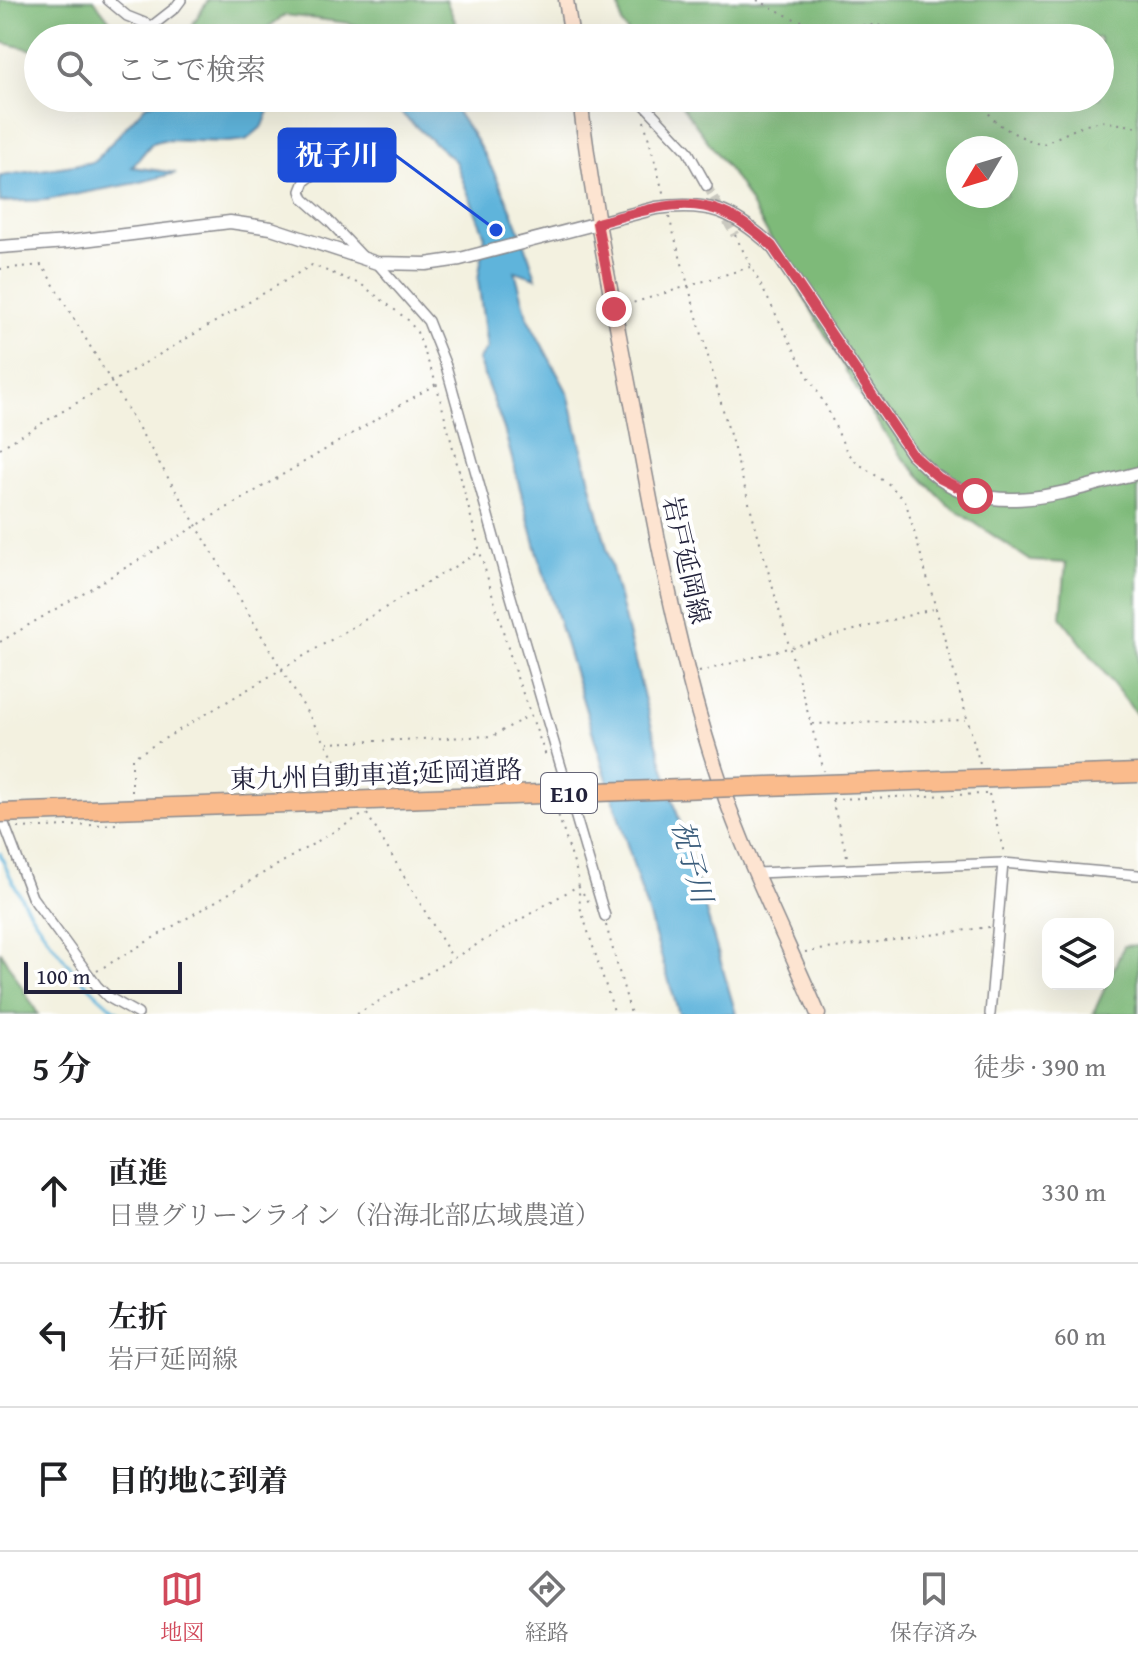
<!DOCTYPE html>
<html lang="ja">
<meta charset="utf-8">
<style>
:root{--surface:#fff;--page:#f6f6f6;--text:#202124;--muted:#757577;--line:#e0e0e0;--accent:#d1495b}
body{margin:0;font-family:"Gentium Book Plus","Noto Serif JP",serif;background:var(--page);color:var(--text)}
.controls{position:absolute;right:24px;bottom:24px;display:grid;overflow:hidden;border-radius:16px;box-shadow:0 8px 32px #0002}
.controls button{width:72px;height:72px;display:grid;place-items:center;padding:0;border:0;border-bottom:2px solid var(--line);background:var(--surface);color:var(--text);font:40px sans-serif}
.compass{position:absolute;left:946px;top:136px;width:72px;height:72px;border-radius:50%;background:var(--surface);box-shadow:0 8px 32px #0002;rotate:232deg}
.scale{position:absolute;left:24px;bottom:20px;width:158px;box-sizing:border-box;padding-left:8px;border:4px solid #22223b;border-top:0;font-size:22px;line-height:28px;white-space:nowrap;color:#22223b;-webkit-text-stroke:6px #fff;paint-order:stroke}
.stop{position:absolute;width:24px;height:24px;margin:-18px;border:6px solid #d1495b;border-radius:50%;background:#fff}
.stop.end{background:#d1495b;border-color:#fff;box-shadow:0 2px 8px #0008}
.list{margin:0;padding:0;list-style:none}
h2{display:flex;justify-content:space-between;align-items:center;height:104px;margin:0;padding:0 32px;font-size:34px}
h2 small{font-size:26px;font-weight:400;color:var(--muted)}
.list li{display:grid;grid-template-columns:52px 1fr auto;gap:24px;align-items:center;box-sizing:border-box;height:144px;padding:0 32px;border-top:2px solid var(--line)}
.list b{display:block;font-size:30px;white-space:nowrap}
.list p{margin:0;font-size:26px;white-space:nowrap;color:var(--muted)}
.list em{font-size:26px;font-style:normal;color:var(--muted)}
.icon{flex:none;width:44px;height:44px;fill:none;stroke:currentColor;stroke-width:2;stroke-linecap:round;stroke-linejoin:round}
.map{position:relative;flex:none;width:1138px;height:1014px;overflow:hidden}
.search{position:absolute;background:var(--surface);box-shadow:0 8px 32px #0002;left:24px;right:24px;top:24px;height:88px;display:flex;align-items:center;gap:20px;box-sizing:border-box;padding:0 28px;border-radius:44px;color:var(--muted);font-size:30px}
.sheet{height:536px;background:var(--surface)}
nav{display:flex;justify-content:space-around;align-items:center;box-sizing:border-box;height:112px;border-top:2px solid var(--line);background:var(--surface);font-size:22px;color:var(--muted)}
nav a{display:grid;justify-items:center;gap:4px}
nav .on{color:var(--accent)}
.map>svg:first-child{display:block}
.forest{fill:#7eba79;stroke:#506e5a;stroke-width:2;fill-rule:evenodd}
.water{fill:#5eb4db;stroke:#406b8b;stroke-width:2}
.lines{fill:none;stroke-linecap:round;stroke-linejoin:round}
.stream{stroke:#5eb4db;stroke-width:3}
.minor-tunnel{stroke:#c9c8bf;stroke-width:9;stroke-dasharray:9 4.5;stroke-linecap:butt}
.minor-casing{stroke:#8a8a8e;stroke-width:12}
.tertiary-casing{stroke:#8a8a8e;stroke-width:15}
.secondary-casing{stroke:#8a8a8e;stroke-width:17}
.path{stroke:#8a8a8e;stroke-width:2;stroke-dasharray:2 6;stroke-linecap:butt}
.minor{stroke:#fff;stroke-width:9}
.tertiary{stroke:#fff;stroke-width:12}
.secondary{stroke:#fde4d1;stroke-width:14}
.motorway-bridge-casing{stroke:#8a8a8e;stroke-width:21;stroke-linecap:butt}
.motorway-bridge{stroke:#fabb8c;stroke-width:18}
.route{stroke:#d1495b;stroke-width:10}
.labels{text-anchor:middle;dominant-baseline:central;stroke-width:8;stroke-linejoin:round;paint-order:stroke}
.shield{fill:#fff;stroke:#646476;stroke-width:2}
.shield-label{font-size:24px;font-weight:bold;fill:#22223b}
.street-label{font-size:26px;fill:#22223b;stroke:#fff}
.water-label{font-size:28px;font-style:italic;fill:#3a5c7b;stroke:#fff}
.leader{fill:none;stroke:#1d4ed8;stroke-width:3}
.callout-dot{fill:#1d4ed8;stroke:#fff;stroke-width:3}
.callout{fill:#1d4ed8;stroke:#1d4ed8;stroke-width:3}
.callout-label{font-size:28px;text-anchor:middle;font-weight:bold;fill:#fff}
</style>
<div class="map">
<svg width="1138" height="1014" viewBox="0 0 1138 1014">
<rect width="100%" height="100%" fill="#fff"/>
<filter id="ink" filterUnits="userSpaceOnUse"><feTurbulence type="fractalNoise" baseFrequency=".0125" numOctaves="2"/><feDisplacementMap in="SourceGraphic" scale="16" xChannelSelector="R" yChannelSelector="G"/><feConvolveMatrix kernelMatrix="1 2 1 2 8 2 1 2 1" color-interpolation-filters="sRGB"/></filter>
<filter id="wash" filterUnits="userSpaceOnUse"><feTurbulence type="fractalNoise" baseFrequency=".006" numOctaves="4" result="noise"/><feDisplacementMap in="SourceGraphic" scale="32" xChannelSelector="R" yChannelSelector="G"/><feGaussianBlur stdDeviation="1.8" result="paint"/><feColorMatrix in="noise" values="0 0 0 0 0 0 0 0 0 0 0 0 0 0 0 0 0 1.4 0 .05"/><feComposite in="paint" operator="in"/></filter>
<g filter="url(#wash)">
<rect width="100%" height="100%" fill="#f3f1e0"/>
<!-- forest -->
<g class="forest">
<path d="M 0,0 L 94,0 L 112,23 L 136,38 L 38,38 L 38,51 L 0,42 Z"/>
<path d="M 208,0 L 446,0 L 457,26 L 456,38 L 403,38 L 348,23 L 285,15 L 253,38 L 166,38 L 187,33 Z"/>
<path d="M 618,0 L 1138,0 L 1138,716 L 1061,617 L 1066,563 L 1031,561 L 947,504 L 901,456 L 866,406 L 740,185 L 676,98 L 1100,98 L 1100,38 L 632,38 L 622,24 ZM 958,148 L 1006,148 L 1006,196 L 958,196 Z"/>
<path d="M 1138,945 L 1138,1014 L 1093,1014 L 1124,946 Z"/>
<path d="M 0,952 L 1,952 L 38,1014 L 0,1014 Z"/>
</g>
<!-- water -->
<g class="water">
<path d="M 172,98 L 274,98 L 263,126 L 246,140 L 228,142 L 163,140 L 152,143 L 132,167 L 176,173 L 137,183 L 46,200 L 0,202 L 0,176 L 94,162 L 146,105 Z"/>
<path d="M 391,98 L 446,98 C 489,151 516,213 536,278 L 515,271 L 528,319 L 568,393 L 649,717 L 736,1014 L 679,1014 L 537,551 L 504,429 L 478,360 L 487,348 L 478,280 L 485,236 L 455,161 L 404,116 Z"/>
</g>
<g class="lines">
<!-- stream -->
<path class="stream" d="M 0,853 C 20,907 74,981 121,1014"/>
</g>
</g>
<g filter="url(#ink)">
<g class="lines">
<!-- minor-tunnel -->
<path class="minor-tunnel" d="M 707,186 L 735,235"/>
<defs>
<g id="minor">
<path d="M 108,0 L 127,16 L 152,26 L 175,8 L 181,0"/>
<path d="M 638,98 L 687,150 L 707,186"/>
<path d="M 333,160 L 305,181 L 301,191 L 304,199 L 329,221 L 363,257"/>
<path d="M 377,263 L 428,321 L 446,366 L 504,573 L 605,916"/>
<path d="M 0,813 L 32,897 L 97,986 L 108,997 L 138,1014"/>
<path d="M 756,873 L 1003,863 L 1138,875"/>
<path d="M 990,1014 L 1003,863"/>
</g>
<path id="tertiary" d="M 0,247 L 67,242 L 230,222 L 271,228 L 377,263 L 426,264 L 460,259 L 656,208 C 709,201 732,210 772,246 L 912,454 C 921,462 930,472 940,479 C 1000,520 1075,488 1138,473"/>
<g id="secondary">
<path d="M 566,0 L 572,38"/>
<path d="M 580,98 C 592,204 614,309 634,414 C 657,539 680,665 721,785 C 748,864 786,938 818,1014"/>
</g>
</defs>
<!-- minor casing -->
<use href="#minor" class="minor-casing"/>
<!-- tertiary casing -->
<use href="#tertiary" class="tertiary-casing"/>
<!-- secondary casing -->
<use href="#secondary" class="secondary-casing"/>
<!-- path -->
<g class="path">
<path d="M 757,0 L 792,18 L 832,30 L 865,25 L 889,26 L 896,38"/>
<path d="M 955,38 C 969,33 981,29 994,38"/>
<path d="M 986,98 C 982,124 1021,136 1041,145 L 1086,124 L 1102,121 L 1138,127"/>
<path d="M 644,121 L 664,196"/>
<path d="M 669,217 L 811,724 L 965,720"/>
<path d="M 735,235 L 804,369 L 827,408 L 846,450 L 856,462 L 890,485 L 906,503 L 980,764"/>
<path d="M 0,269 L 42,265 L 352,788"/>
<path d="M 626,305 L 750,267"/>
<path d="M 0,448 L 312,265 L 362,285 L 408,320 L 417,332 L 436,383 L 480,552 L 515,672 L 547,759"/>
<path d="M 0,642 L 436,384"/>
<path d="M 699,672 L 936,608"/>
<path d="M 811,724 L 824,771"/>
<path d="M 327,743 L 493,736 L 530,715"/>
<path d="M 132,792 L 132,758 L 479,552"/>
<path d="M 989,794 L 1004,853"/>
<path d="M 832,799 L 987,794"/>
<path d="M 832,800 L 848,860"/>
<path d="M 556,808 L 578,876 L 580,907 L 615,1014"/>
<path d="M 367,814 L 452,957"/>
<path d="M 18,828 L 119,824"/>
<path d="M 606,925 L 631,1014"/>
<path d="M 805,952 L 989,927"/>
<path d="M 97,971 L 364,814"/>
<path d="M 357,1014 L 578,886 L 591,905"/>
</g>
<!-- minor -->
<use href="#minor" class="minor"/>
<!-- tertiary -->
<use href="#tertiary" class="tertiary"/>
<!-- secondary -->
<use href="#secondary" class="secondary"/>
<defs>
<path id="motorway-bridge" d="M 0,813 L 1138,773"/>
</defs>
<!-- motorway-bridge casing -->
<use href="#motorway-bridge" class="motorway-bridge-casing"/>
<!-- motorway-bridge -->
<use href="#motorway-bridge" class="motorway-bridge"/>
</g>
</g>
<g class="lines" filter="url(#ink)">
<!-- route -->
<path class="route" d="M 614,309 L 597,223 C 673,203 708,187 772,246 L 912,454 L 939,478 L 975,496"/>
</g>
<g class="labels">
<!-- shield labels -->
<rect class="shield" x="541" y="773" width="56" height="40" rx="6"/>
<g class="shield-label">
<text x="569" y="793">E10</text>
</g>
<!-- street labels -->
<g class="street-label">
<text transform="translate(687 560) rotate(77)">岩戸延岡線</text>
<text transform="translate(376 774) rotate(-2)">東九州自動車道;延岡道路</text>
</g>
<!-- water labels -->
<g class="water-label">
<text transform="translate(693 861) rotate(75)">祝子川</text>
</g>
</g>
<!-- callouts -->
<path class="leader" d="M496 230L395 155"/>
<circle class="callout-dot" cx="496" cy="230" r="8"/>
<rect class="callout" x="279" y="129" width="116" height="52" rx="8"/>
<g class="callout-label">
<text x="337" y="165">祝子川</text>
</g>
</svg>
<div class="controls">
<button><svg class="icon" aria-label="layers" viewBox="0 0 24 24"><path d="M12 4l9 5-9 5-9-5zM3 14l9 5 9-5"/></svg></button>
</div>
<svg class="compass" viewBox="-18 -18 36 36"><path d="M0-13l5 13h-10z" fill="#e53935"/><path d="M0 13l5-13h-10z" fill="#757577"/></svg>
<div class="scale">100 m</div>
<div class="stop" style="left:975px;top:496px"></div>
<div class="stop end" style="left:614px;top:309px"></div>
<div class="search"><svg class="icon" aria-label="search" viewBox="0 0 24 24"><circle cx="10" cy="10" r="6"/><path d="M15 15l6 6"/></svg>ここで検索</div>
</div>
<section class="sheet">
<h2>5 分<small>徒歩 · 390 m</small></h2>
<ul class="list">
<li><svg class="icon" aria-label="ahead" viewBox="0 0 24 24"><path d="M12 20V5M6 11l6-6 6 6"/></svg><div><b>直進</b><p>日豊グリーンライン（沿海北部広域農道）</p></div><em>330 m</em></li>
<li><svg class="icon" aria-label="left" viewBox="0 0 24 24"><path d="M17 20v-9H6M10 6l-5 5 5 5"/></svg><div><b>左折</b><p>岩戸延岡線</p></div><em>60 m</em></li>
<li><svg class="icon" aria-label="arrive" viewBox="0 0 24 24"><path d="M6 21V4h12l-3 4 3 4H6"/></svg><div><b>目的地に到着</b></div></li>
</ul>
</section>
<nav>
<a class="on"><svg class="icon" aria-label="map" viewBox="0 0 24 24"><path d="M3 6l6-2 6 2 6-2v14l-6 2-6-2-6 2zM9 4v14M15 6v14"/></svg>地図</a>
<a><svg class="icon" aria-label="directions" viewBox="0 0 24 24"><path d="M12 3l9 9-9 9-9-9zM9 14v-3h6M13 9l2 2-2 2"/></svg>経路</a>
<a><svg class="icon" aria-label="saved" viewBox="0 0 24 24"><path d="M7 4h10v16l-5-4-5 4z"/></svg>保存済み</a>
</nav>
